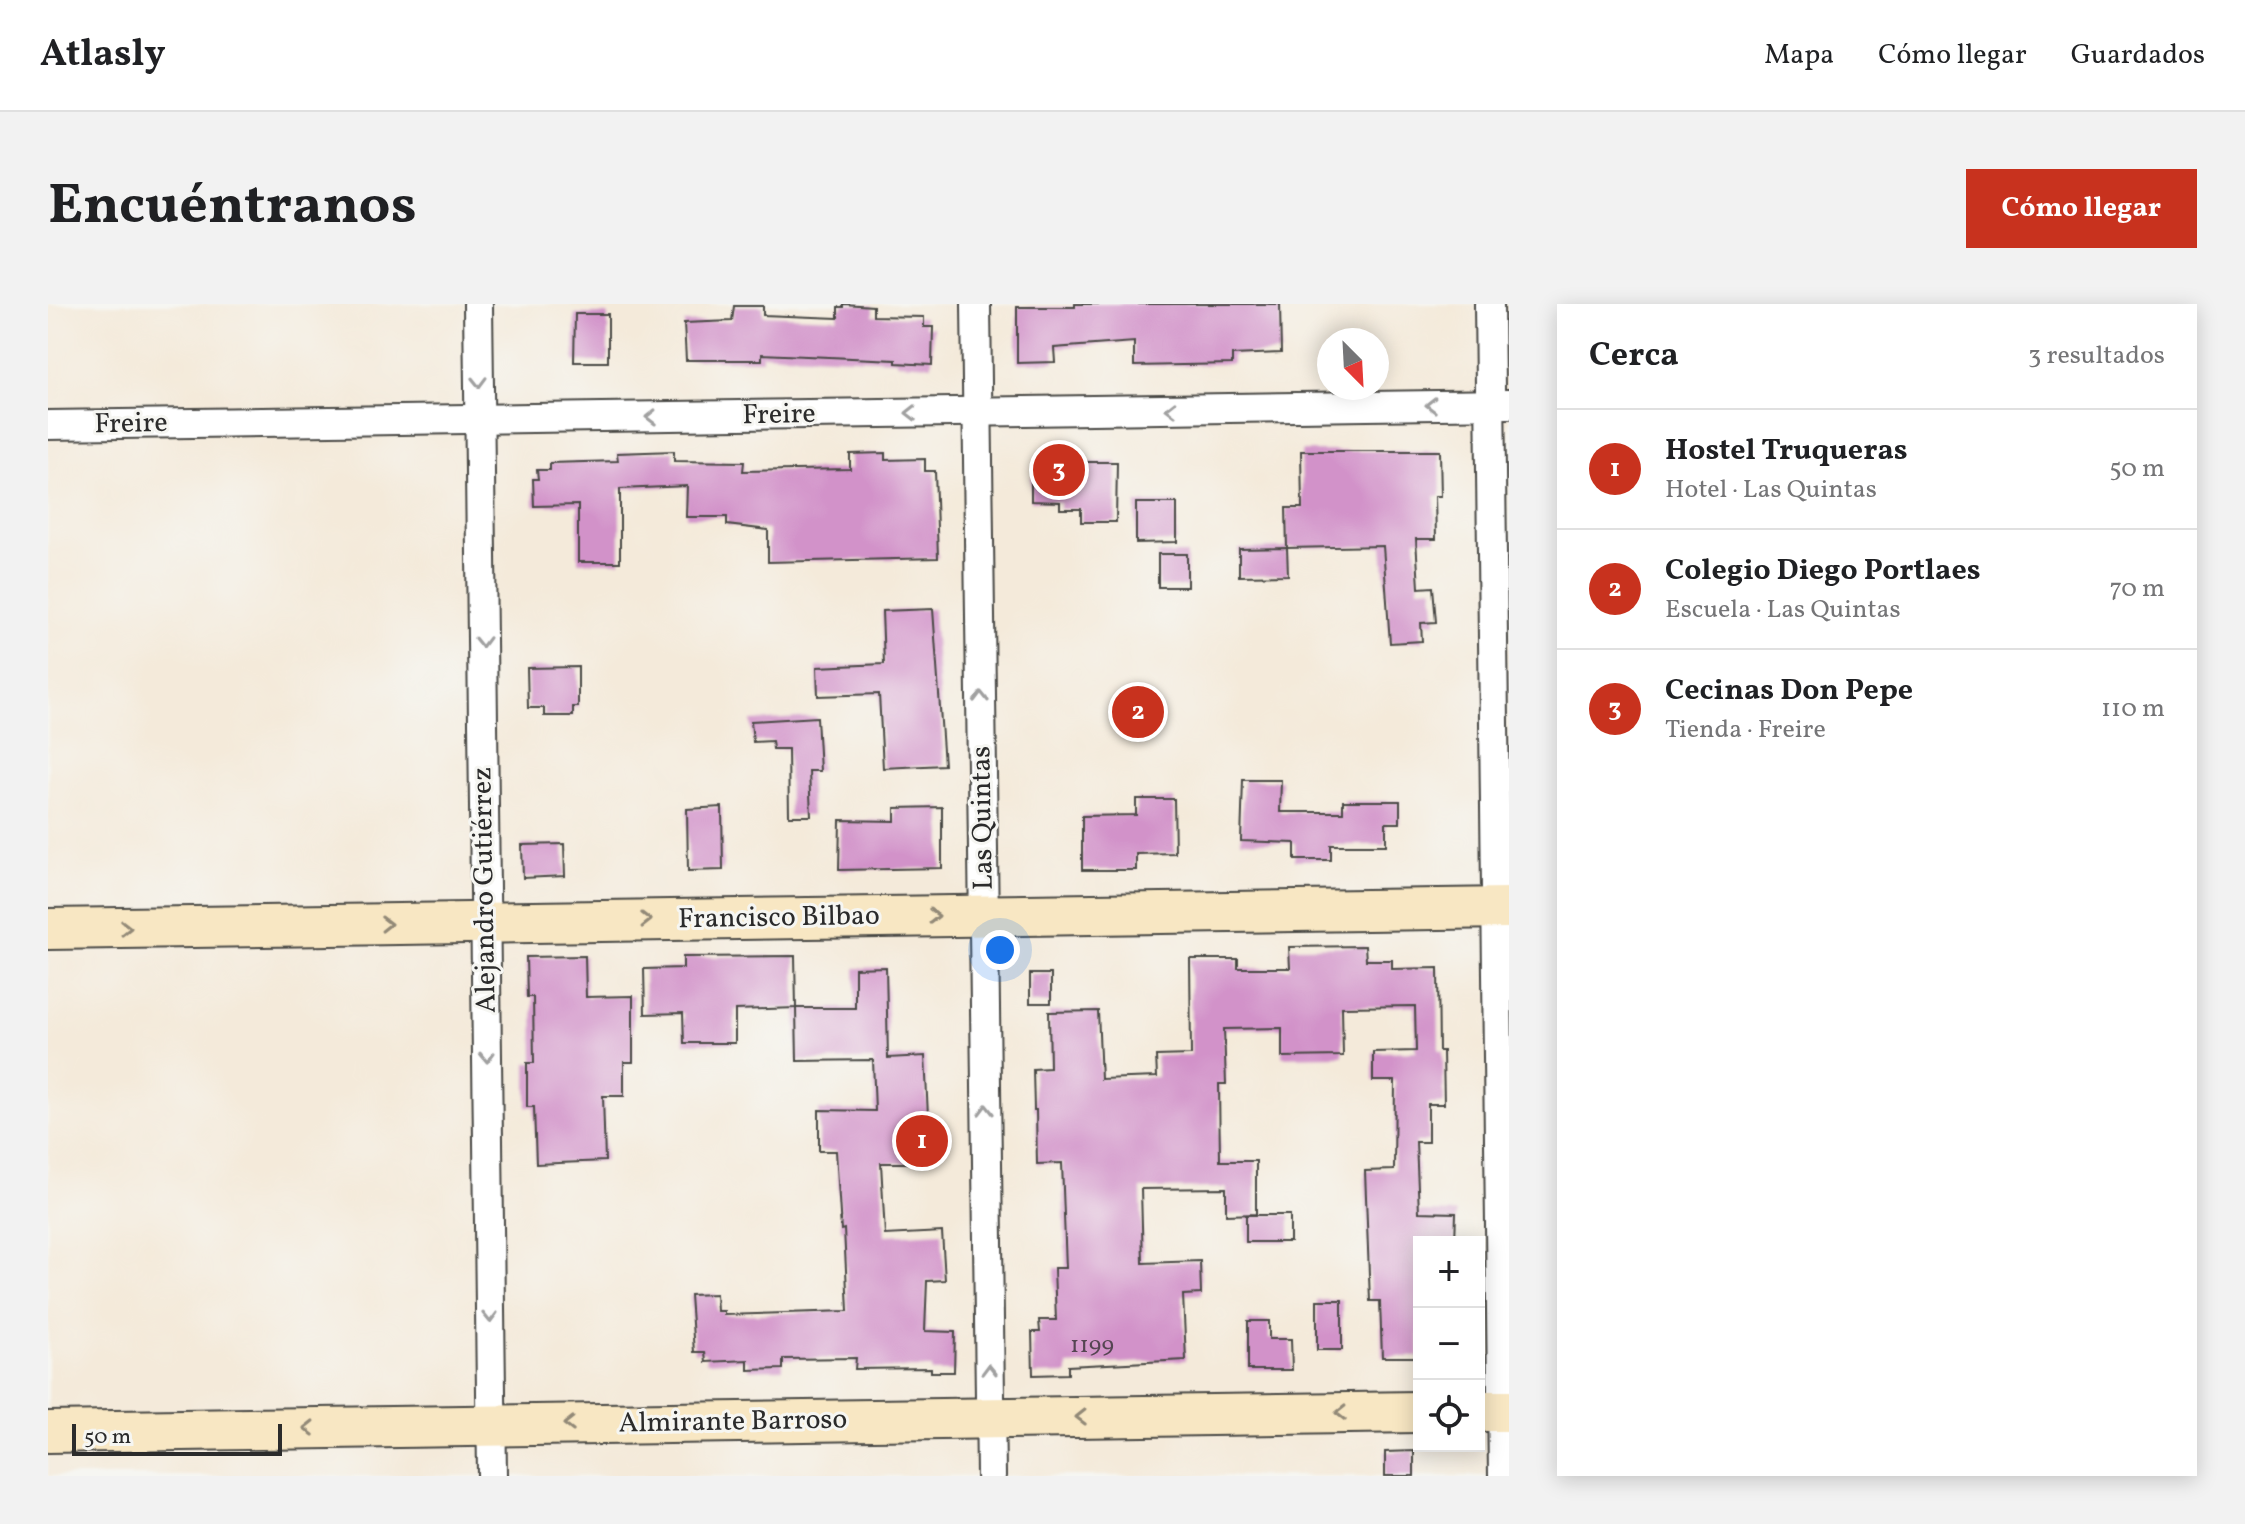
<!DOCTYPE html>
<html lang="es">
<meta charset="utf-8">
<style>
:root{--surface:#fff;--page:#f2f2f2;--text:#202124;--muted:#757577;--line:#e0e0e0;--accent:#c8321e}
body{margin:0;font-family:Vollkorn,serif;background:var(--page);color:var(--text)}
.controls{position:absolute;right:24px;bottom:24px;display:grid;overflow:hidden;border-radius:0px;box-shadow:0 4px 20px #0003}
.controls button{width:72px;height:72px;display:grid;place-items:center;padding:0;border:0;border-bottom:2px solid var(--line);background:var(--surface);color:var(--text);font:40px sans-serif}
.compass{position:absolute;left:1269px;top:24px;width:72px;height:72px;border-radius:50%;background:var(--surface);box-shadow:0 4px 20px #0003;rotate:156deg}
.scale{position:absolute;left:24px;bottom:20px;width:210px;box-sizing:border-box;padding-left:8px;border:4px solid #2b2b2b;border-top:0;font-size:22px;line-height:28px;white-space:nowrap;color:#2b2b2b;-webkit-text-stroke:6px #f6f6f2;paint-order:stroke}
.you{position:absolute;left:952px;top:646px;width:28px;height:28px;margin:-20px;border:6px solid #fff;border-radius:50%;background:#1a73e8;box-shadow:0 0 0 12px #1a73e833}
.badge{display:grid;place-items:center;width:52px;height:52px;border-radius:50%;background:var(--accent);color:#fff;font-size:26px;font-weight:700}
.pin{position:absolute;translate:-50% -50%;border:4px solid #fff;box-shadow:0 2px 8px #0006}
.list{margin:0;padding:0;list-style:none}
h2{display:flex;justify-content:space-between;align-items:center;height:104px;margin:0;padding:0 32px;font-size:34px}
h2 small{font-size:26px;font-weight:400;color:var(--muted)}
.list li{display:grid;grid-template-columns:52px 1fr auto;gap:24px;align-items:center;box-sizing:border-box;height:120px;padding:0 32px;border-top:2px solid var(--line)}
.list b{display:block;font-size:30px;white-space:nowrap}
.list p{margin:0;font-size:26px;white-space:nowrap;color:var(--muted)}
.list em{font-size:26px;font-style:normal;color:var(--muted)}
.icon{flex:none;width:44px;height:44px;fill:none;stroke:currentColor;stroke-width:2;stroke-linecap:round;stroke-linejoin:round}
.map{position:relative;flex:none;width:1461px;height:1172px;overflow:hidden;border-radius:0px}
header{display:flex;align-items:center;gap:48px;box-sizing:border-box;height:112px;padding:0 40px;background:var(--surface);border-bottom:2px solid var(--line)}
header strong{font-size:38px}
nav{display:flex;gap:44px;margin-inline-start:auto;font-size:28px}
.intro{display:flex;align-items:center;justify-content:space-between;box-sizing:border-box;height:192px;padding:0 48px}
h1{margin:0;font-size:56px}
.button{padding:20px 36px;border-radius:0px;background:var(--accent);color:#fff;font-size:28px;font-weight:700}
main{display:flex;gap:48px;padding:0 48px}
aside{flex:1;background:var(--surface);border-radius:0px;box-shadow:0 4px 20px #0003}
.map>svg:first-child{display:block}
.building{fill:#d292c9}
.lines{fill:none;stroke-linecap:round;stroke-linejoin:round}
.street-casing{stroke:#494845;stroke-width:32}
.secondary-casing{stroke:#494845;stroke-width:44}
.street{stroke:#fff;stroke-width:28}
.secondary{stroke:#f8e7c3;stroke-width:40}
.oneway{stroke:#a0a0a0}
.oneway2{stroke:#928977}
.labels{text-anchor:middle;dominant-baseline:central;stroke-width:6;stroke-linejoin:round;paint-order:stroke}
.number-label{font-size:24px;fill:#554552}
.street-label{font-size:28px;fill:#2b2b2b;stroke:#f6f6f2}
</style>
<header>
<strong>Atlasly</strong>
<nav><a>Mapa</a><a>Cómo llegar</a><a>Guardados</a></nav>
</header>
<div class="intro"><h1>Encuéntranos</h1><a class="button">Cómo llegar</a></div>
<main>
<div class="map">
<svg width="1461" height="1172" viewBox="0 0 1461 1172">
<rect width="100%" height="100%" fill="#f6f6f2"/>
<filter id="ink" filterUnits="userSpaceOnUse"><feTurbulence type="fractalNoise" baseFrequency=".0125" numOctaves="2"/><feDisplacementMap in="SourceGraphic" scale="16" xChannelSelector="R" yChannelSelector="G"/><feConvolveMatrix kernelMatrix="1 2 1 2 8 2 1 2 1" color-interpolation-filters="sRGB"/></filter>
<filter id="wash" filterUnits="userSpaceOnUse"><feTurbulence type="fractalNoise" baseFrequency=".006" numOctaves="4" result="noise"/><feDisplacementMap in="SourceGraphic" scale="32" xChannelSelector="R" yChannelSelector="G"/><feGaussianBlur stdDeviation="1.8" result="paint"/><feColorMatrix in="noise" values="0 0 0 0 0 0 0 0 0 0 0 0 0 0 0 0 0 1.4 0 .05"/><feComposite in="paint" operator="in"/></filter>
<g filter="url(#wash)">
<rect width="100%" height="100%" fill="#f4eada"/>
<g id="blocks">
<!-- building -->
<g class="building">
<path d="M 795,0 L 825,2 L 825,12 L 876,13 L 876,23 L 885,23 L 884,61 L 848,59 L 848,56 L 714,50 L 714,56 L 638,56 L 636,19 L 684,17 L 686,2 L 715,2 L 715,11 L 790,14 L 790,3 L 795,3 Z"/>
<path d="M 1027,0 L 1232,0 L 1233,49 L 1184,51 L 1184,60 L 1086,62 L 1086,38 L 1006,44 L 1007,58 L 969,59 L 969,3 L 1027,3 Z"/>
<path d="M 527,10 L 560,10 L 560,58 L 526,58 Z"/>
<path d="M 626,147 L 626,157 L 696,158 L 695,167 L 802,165 L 802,150 L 837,149 L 837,156 L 877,155 L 877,167 L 887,167 L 890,254 L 720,258 L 720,226 L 679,221 L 679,213 L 638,213 L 639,182 L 572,185 L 572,258 L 530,258 L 530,201 L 486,202 L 485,175 L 490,175 L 489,166 L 502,166 L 502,159 L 570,157 L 569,149 Z"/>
<path d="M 1253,147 L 1392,147 L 1393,192 L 1387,192 L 1388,235 L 1368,235 L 1371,284 L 1385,283 L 1388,318 L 1373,319 L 1374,337 L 1342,339 L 1335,242 L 1239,244 L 1238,204 L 1254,204 Z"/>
<path d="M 993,158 L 1069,158 L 1068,218 L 1033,218 L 1033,205 L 1012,205 L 1012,198 L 983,197 L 983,173 L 992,173 Z"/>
<path d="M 1088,199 L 1129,199 L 1129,238 L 1088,239 Z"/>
<path d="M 1239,244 L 1240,271 L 1191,272 L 1191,245 Z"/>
<rect x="1110" y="250" width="29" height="33"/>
<path d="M 885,305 L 896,461 L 835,464 L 831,390 L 770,392 L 769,363 L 836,360 L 834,307 Z"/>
<path d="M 530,363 L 530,403 L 525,403 L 525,412 L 496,412 L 496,404 L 480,404 L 479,364 Z"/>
<path d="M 769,413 L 772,467 L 761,467 L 763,512 L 741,512 L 740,445 L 725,445 L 724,437 L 705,438 L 703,417 Z"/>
<path d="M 1195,476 L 1233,476 L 1232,508 L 1295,508 L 1295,497 L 1352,497 L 1352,519 L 1338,519 L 1338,541 L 1283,541 L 1283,556 L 1247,556 L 1247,539 L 1193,537 Z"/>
<path d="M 1088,495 L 1126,495 L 1127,549 L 1088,550 L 1088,566 L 1034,566 L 1034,512 L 1088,511 Z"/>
<path d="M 674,503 L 675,566 L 640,567 L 639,505 Z"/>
<path d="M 894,503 L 894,564 L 791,566 L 792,516 L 847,517 L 847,504 Z"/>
<path d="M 516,540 L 517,572 L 475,574 L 474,541 Z"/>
<path d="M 1317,642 L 1318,656 L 1344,656 L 1344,665 L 1390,664 L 1391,747 L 1395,747 L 1396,800 L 1380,800 L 1380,838 L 1368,838 L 1371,908 L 1408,909 L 1407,938 L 1371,938 L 1371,1053 L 1334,1053 L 1332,997 L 1322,997 L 1317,867 L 1346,866 L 1347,777 L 1325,777 L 1325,748 L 1368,747 L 1367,702 L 1294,703 L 1295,752 L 1234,753 L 1234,724 L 1176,725 L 1178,780 L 1171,780 L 1172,857 L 1208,857 L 1208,910 L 1178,911 L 1178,884 L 1093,885 L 1095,959 L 1152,957 L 1153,990 L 1135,991 L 1138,1056 L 1020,1062 L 1020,1070 L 985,1071 L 984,1028 L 992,1028 L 991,1016 L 1008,1016 L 1006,964 L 1018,964 L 1014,859 L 989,860 L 988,806 L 986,806 L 985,765 L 1002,764 L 1001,708 L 1050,707 L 1053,775 L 1109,773 L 1108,752 L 1143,751 L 1142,655 L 1190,655 L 1190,664 L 1242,664 L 1241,643 Z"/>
<path d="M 537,652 L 538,693 L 585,692 L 585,758 L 576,758 L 576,792 L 555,792 L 557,857 L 488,860 L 486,803 L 479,803 L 479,759 L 486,759 L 485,693 L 479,693 L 478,653 Z"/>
<path d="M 747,652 L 748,704 L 687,706 L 687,739 L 636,739 L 635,709 L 597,710 L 596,665 L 635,664 L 635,653 Z"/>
<path d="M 838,663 L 840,754 L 877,752 L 880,812 L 891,812 L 890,847 L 862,846 L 861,859 L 833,859 L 837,931 L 894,928 L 897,976 L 879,977 L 877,1027 L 907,1028 L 906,1068 L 883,1068 L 883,1064 L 807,1065 L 808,1054 L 735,1055 L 735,1065 L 700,1066 L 700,1056 L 658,1058 L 657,1048 L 646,1048 L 642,991 L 668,990 L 669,1007 L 676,1007 L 676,1011 L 800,1007 L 796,925 L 793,926 L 788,847 L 771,847 L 771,806 L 827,807 L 825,756 L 749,757 L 748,704 L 807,704 L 807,664 Z"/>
<rect x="982" y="670" width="21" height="29"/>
<rect x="1198" y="911" width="44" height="27"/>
<rect x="1269" y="996" width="25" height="50"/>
<path d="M 1200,1017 L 1221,1017 L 1221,1035 L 1243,1035 L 1244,1066 L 1200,1066 Z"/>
<path d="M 1366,1147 L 1366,1172 L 1337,1172 L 1337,1148 Z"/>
</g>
</g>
</g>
<g filter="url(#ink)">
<use href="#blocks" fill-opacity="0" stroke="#494845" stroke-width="2"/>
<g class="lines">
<defs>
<g id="street">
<path d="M 430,0 L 444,1172"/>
<path d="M 928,0 L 943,1172"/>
<path d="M 1441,0 L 1455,1172"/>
<path d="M 0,121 L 1461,100"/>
</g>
<g id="secondary">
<path d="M 0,625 L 1461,604"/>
<path d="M 1431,1107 L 1461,1107"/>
<path d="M 0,1128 L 1371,1108"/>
</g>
</defs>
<!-- street casing -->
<use href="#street" class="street-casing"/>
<!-- secondary casing -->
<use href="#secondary" class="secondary-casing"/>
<!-- street -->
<use href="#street" class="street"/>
<!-- secondary -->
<use href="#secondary" class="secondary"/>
</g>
<!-- one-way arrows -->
<defs><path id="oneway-chevron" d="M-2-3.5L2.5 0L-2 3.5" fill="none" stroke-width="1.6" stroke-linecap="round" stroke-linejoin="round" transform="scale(2)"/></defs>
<g class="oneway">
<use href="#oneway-chevron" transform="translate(431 78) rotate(89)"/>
<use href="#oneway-chevron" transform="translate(1383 101) rotate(179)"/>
<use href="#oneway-chevron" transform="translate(1123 105) rotate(179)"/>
<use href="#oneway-chevron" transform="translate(863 109) rotate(179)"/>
<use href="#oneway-chevron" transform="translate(603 113) rotate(179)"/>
<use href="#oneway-chevron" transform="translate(434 338) rotate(89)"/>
<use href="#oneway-chevron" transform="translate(933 393) rotate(-91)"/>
<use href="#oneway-chevron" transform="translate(439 753) rotate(89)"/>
<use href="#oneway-chevron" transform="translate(938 806) rotate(-91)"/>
<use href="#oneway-chevron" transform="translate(442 1013) rotate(89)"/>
<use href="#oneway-chevron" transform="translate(941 1066) rotate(-91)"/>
</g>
<g class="oneway2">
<use href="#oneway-chevron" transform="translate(886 612) rotate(-1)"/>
<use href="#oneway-chevron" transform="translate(598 616) rotate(-1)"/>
<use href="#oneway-chevron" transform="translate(338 620) rotate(-1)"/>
<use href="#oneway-chevron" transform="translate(78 624) rotate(-1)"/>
<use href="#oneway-chevron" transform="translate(1293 1109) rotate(179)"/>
<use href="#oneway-chevron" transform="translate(1033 1113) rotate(179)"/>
<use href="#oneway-chevron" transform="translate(521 1120) rotate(179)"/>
<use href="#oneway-chevron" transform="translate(261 1124) rotate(179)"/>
</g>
</g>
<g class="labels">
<!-- number labels -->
<g class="number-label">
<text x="1044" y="1042">1199</text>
</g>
<!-- street labels -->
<g class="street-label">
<text transform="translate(731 111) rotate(-1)">Freire</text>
<text transform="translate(83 120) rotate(-1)">Freire</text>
<text transform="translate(935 514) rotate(-91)">Las Quintas</text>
<text transform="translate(437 586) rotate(-91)">Alejandro Gutiérrez</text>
<text transform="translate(731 614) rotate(-1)">Francisco Bilbao</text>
<text transform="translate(685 1118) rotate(-1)">Almirante Barroso</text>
</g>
</g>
</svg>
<div class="controls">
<button>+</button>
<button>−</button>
<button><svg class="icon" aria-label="locate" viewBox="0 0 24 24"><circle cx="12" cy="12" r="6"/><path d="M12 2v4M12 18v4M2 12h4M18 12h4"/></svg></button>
</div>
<svg class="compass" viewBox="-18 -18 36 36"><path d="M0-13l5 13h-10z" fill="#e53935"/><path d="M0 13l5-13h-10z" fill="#757577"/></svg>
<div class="scale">50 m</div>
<div class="you"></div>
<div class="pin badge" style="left:874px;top:837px">1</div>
<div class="pin badge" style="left:1090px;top:408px">2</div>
<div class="pin badge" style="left:1011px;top:166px">3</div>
</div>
<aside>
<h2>Cerca<small>3 resultados</small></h2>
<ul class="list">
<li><span class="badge">1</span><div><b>Hostel Truqueras</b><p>Hotel · Las Quintas</p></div><em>50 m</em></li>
<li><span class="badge">2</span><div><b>Colegio Diego Portlaes</b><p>Escuela · Las Quintas</p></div><em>70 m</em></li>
<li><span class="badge">3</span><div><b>Cecinas Don Pepe</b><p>Tienda · Freire</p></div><em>110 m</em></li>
</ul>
</aside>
</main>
